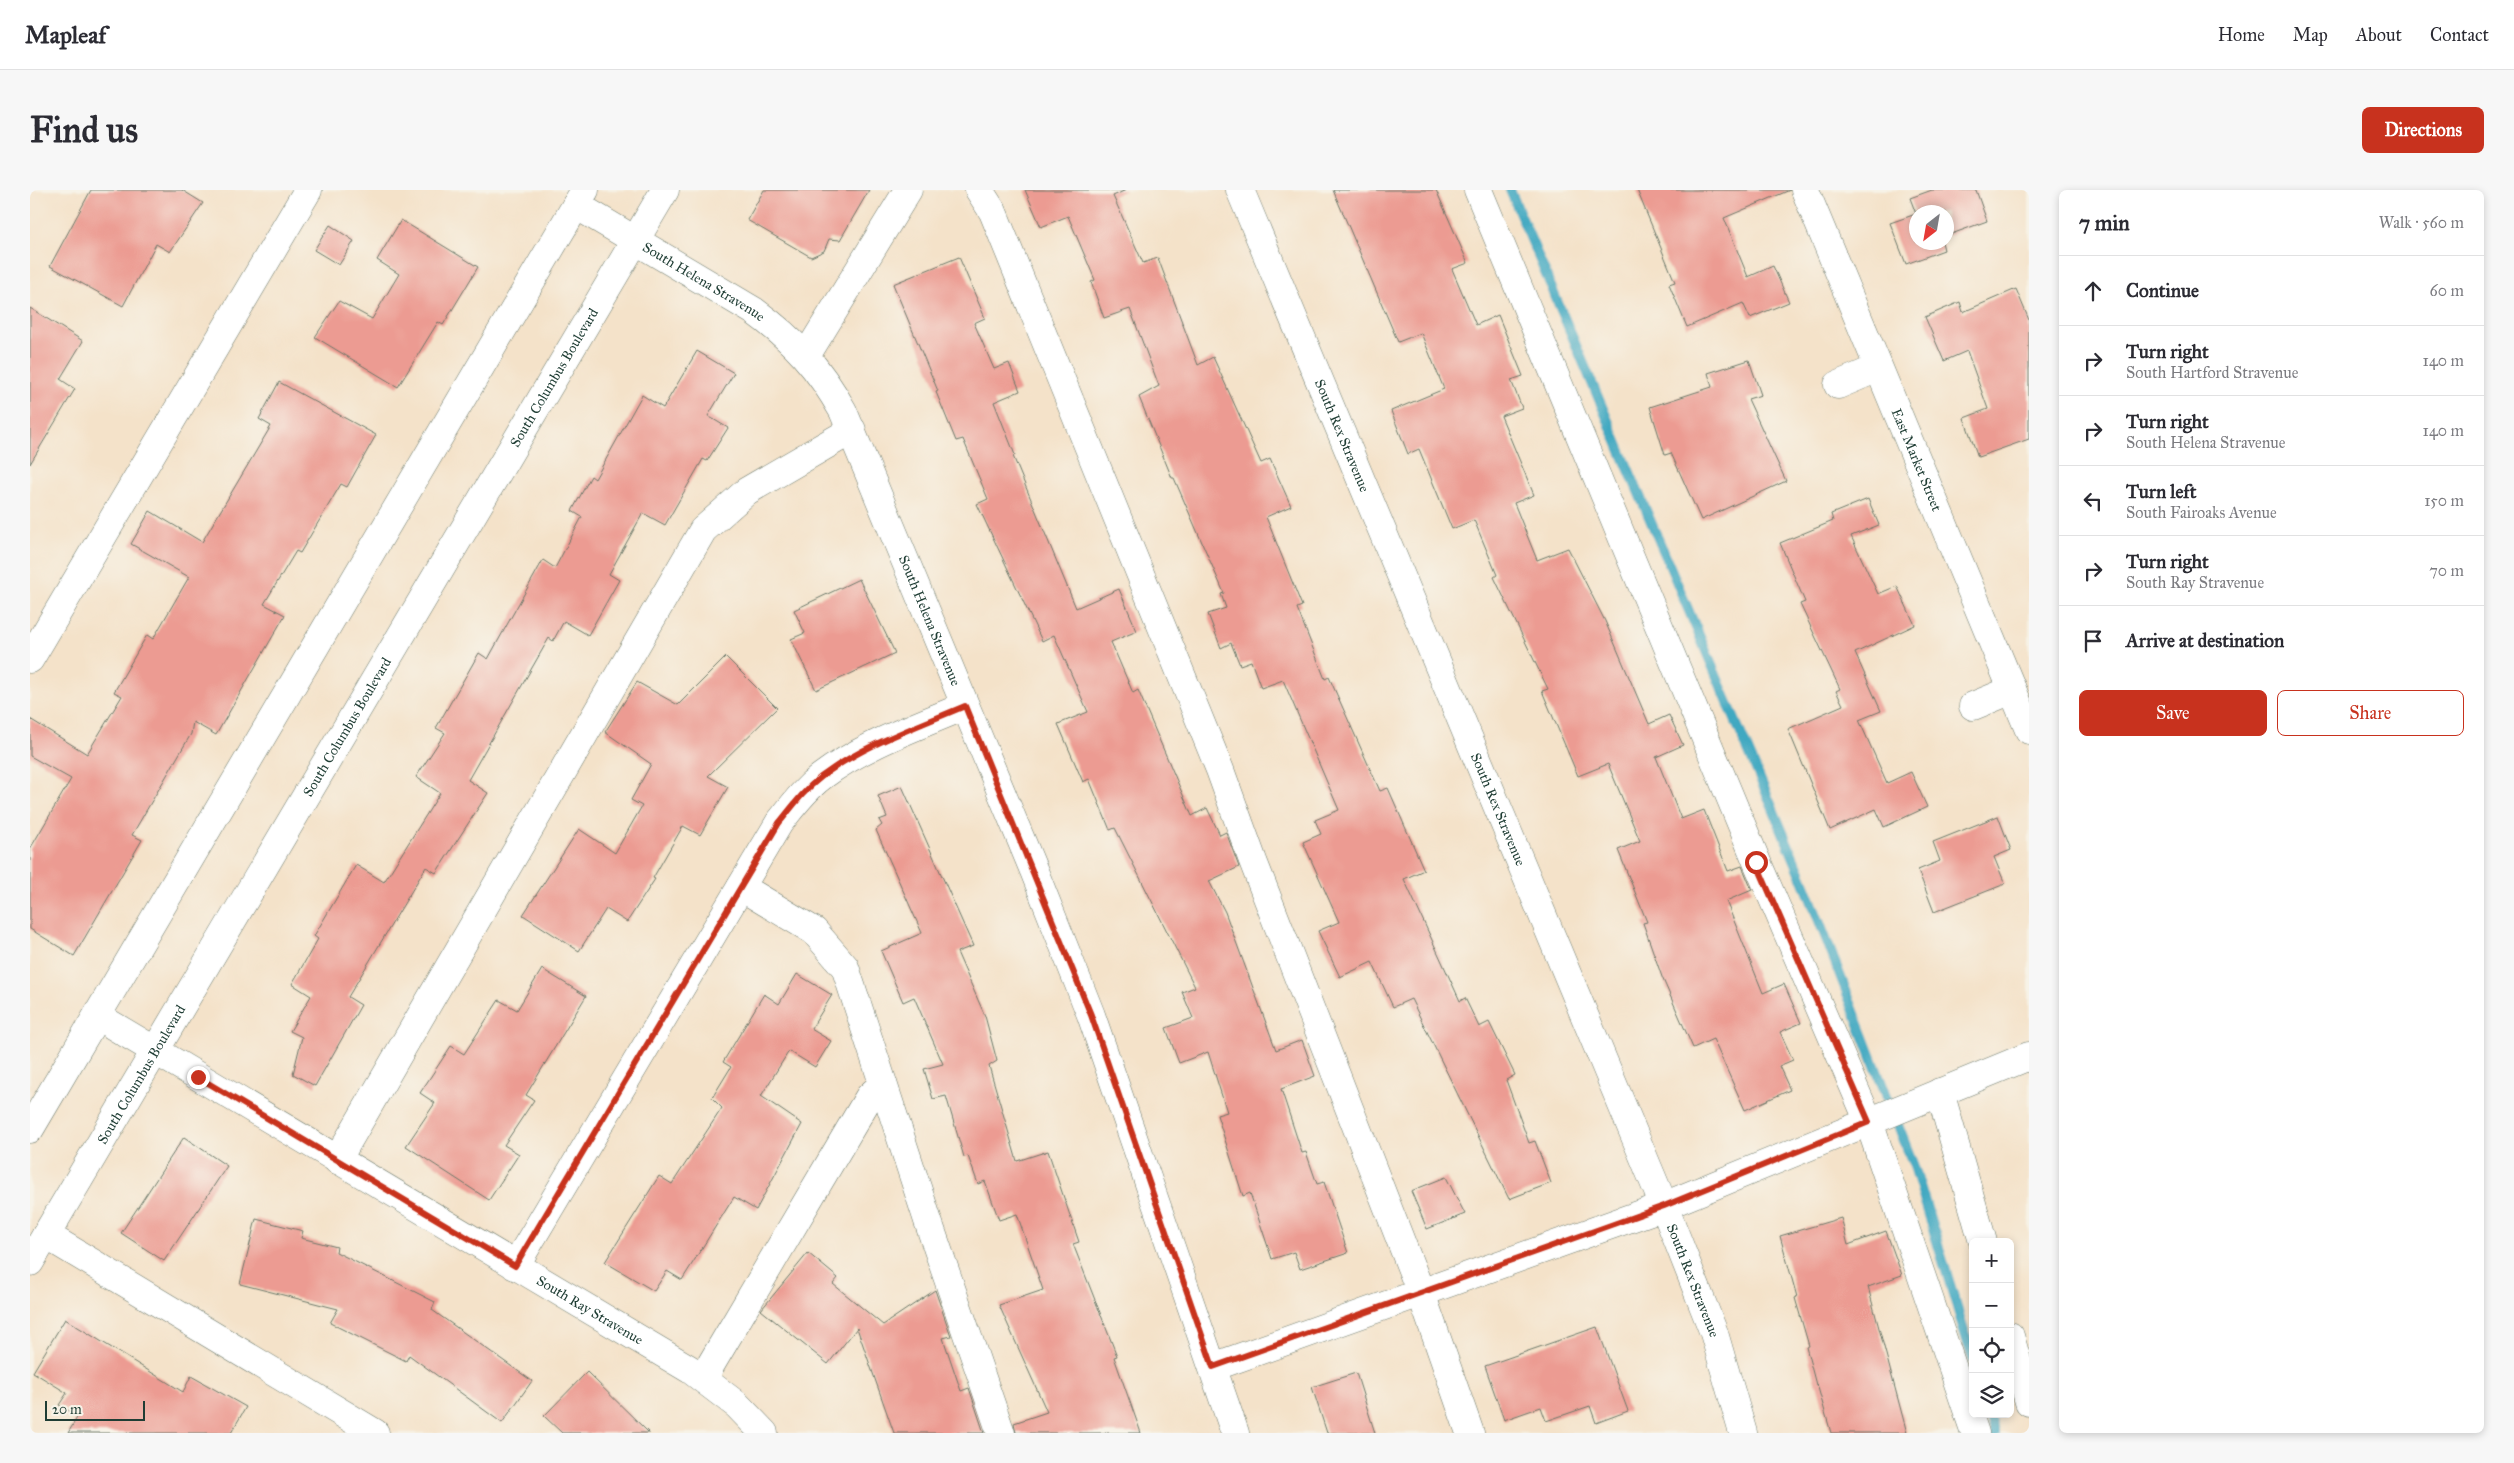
<!DOCTYPE html>
<meta charset="utf-8">
<style>
:root{--surface:#fff;--page:#f7f7f7;--text:#2b2b33;--muted:#7c7c81;--line:#e1e1e2;--accent:#c8321e}
body{margin:0;font-family:"IM FELL Great Primer",serif;background:var(--page);color:var(--text)}
.controls{position:absolute;right:15px;bottom:15px;display:grid;overflow:hidden;border-radius:8px;box-shadow:0 2px 8px #0003}
.controls button{width:45px;height:45px;display:grid;place-items:center;padding:0;border:0;border-bottom:1px solid var(--line);background:var(--surface);color:var(--text);font:25px sans-serif}
.compass{position:absolute;left:1879px;top:15px;width:45px;height:45px;border-radius:50%;background:var(--surface);box-shadow:0 2px 8px #0003;rotate:211deg}
.scale{position:absolute;left:15px;bottom:12px;width:100px;box-sizing:border-box;padding-left:5px;border:2px solid #1f3d34;border-top:0;font-size:14px;line-height:18px;white-space:nowrap;color:#1f3d34;-webkit-text-stroke:4px #f7f3e8;paint-order:stroke}
.stop{position:absolute;width:15px;height:15px;margin:-11px;border:4px solid #c8321e;border-radius:50%;background:#fff}
.stop.end{background:#c8321e;border-color:#fff;box-shadow:0 1px 5px #0008}
.list{margin:0;padding:0;list-style:none}
h2{display:flex;justify-content:space-between;align-items:center;height:65px;margin:0;padding:0 20px;font-size:21px}
h2 small{font-size:16px;font-weight:400;color:var(--muted)}
.list li{display:grid;grid-template-columns:32px 1fr auto;gap:15px;align-items:center;box-sizing:border-box;height:70px;padding:0 20px;border-top:1px solid var(--line)}
.list b{display:block;font-size:19px;white-space:nowrap}
.list p{margin:0;font-size:16px;white-space:nowrap;color:var(--muted)}
.list em{font-size:16px;font-style:normal;color:var(--muted)}
.actions{display:flex;gap:10px;padding:15px 20px}
.actions a{flex:1;padding:11px 0;border:1px solid var(--accent);border-radius:8px;text-align:center;font-size:18px;color:var(--accent)}
.actions .main{background:var(--accent);color:#fff}
.icon{flex:none;width:28px;height:28px;fill:none;stroke:currentColor;stroke-width:2;stroke-linecap:round;stroke-linejoin:round}
.map{position:relative;flex:none;width:1999px;height:1243px;overflow:hidden;border-radius:8px}
header{display:flex;align-items:center;gap:30px;box-sizing:border-box;height:70px;padding:0 25px;background:var(--surface);border-bottom:1px solid var(--line)}
header strong{font-size:24px}
nav{display:flex;gap:28px;margin-inline-start:auto;font-size:18px}
.intro{display:flex;align-items:center;justify-content:space-between;box-sizing:border-box;height:120px;padding:0 30px}
h1{margin:0;font-size:35px}
.button{padding:12px 22px;border-radius:8px;background:var(--accent);color:#fff;font-size:18px;font-weight:700}
main{display:flex;gap:30px;padding:0 30px}
aside{flex:1;background:var(--surface);border-radius:8px;box-shadow:0 2px 8px #0003}
.map>svg:first-child{display:block}
.lines{fill:none;stroke-linecap:round;stroke-linejoin:round}
.stream{stroke:#41a8c1;stroke-width:10}
.building{fill:#ec9b92}
.minor-casing{stroke:#6a7768;stroke-width:29}
.minor{stroke:#fff;stroke-width:28}
.route{stroke:#c8321e;stroke-width:6}
.labels{text-anchor:middle;dominant-baseline:central;stroke-width:4;stroke-linejoin:round;paint-order:stroke}
.street-label{font-size:14px;fill:#1f3d34;stroke:#f7f3e8}
</style>
<header>
<strong>Mapleaf</strong>
<nav><a>Home</a><a>Map</a><a>About</a><a>Contact</a></nav>
</header>
<div class="intro"><h1>Find us</h1><a class="button">Directions</a></div>
<main>
<div class="map">
<svg width="1999" height="1243" viewBox="0 0 1999 1243">
<rect width="100%" height="100%" fill="#f7f3e8"/>
<filter id="ink" filterUnits="userSpaceOnUse"><feTurbulence type="fractalNoise" baseFrequency=".02" numOctaves="2"/><feDisplacementMap in="SourceGraphic" scale="10" xChannelSelector="R" yChannelSelector="G"/><feConvolveMatrix kernelMatrix="1 2 1 2 8 2 1 2 1" color-interpolation-filters="sRGB"/></filter>
<filter id="wash" filterUnits="userSpaceOnUse"><feTurbulence type="fractalNoise" baseFrequency=".0096" numOctaves="4" result="noise"/><feDisplacementMap in="SourceGraphic" scale="20" xChannelSelector="R" yChannelSelector="G"/><feGaussianBlur stdDeviation="1.12" result="paint"/><feColorMatrix in="noise" values="0 0 0 0 0 0 0 0 0 0 0 0 0 0 0 0 0 1.4 0 .05"/><feComposite in="paint" operator="in"/></filter>
<g filter="url(#wash)">
<rect width="100%" height="100%" fill="#f4e2c9"/>
<g class="lines">
<!-- stream -->
<g class="stream">
<path d="M 1480,0 L 1774,692 L 1885,979 L 1943,1170"/>
<path d="M 1959,1224 L 1965,1243"/>
</g>
</g>
<g id="blocks">
<!-- building -->
<g class="building">
<path d="M 61,0 L 152,0 L 173,13 L 140,62 L 126,54 L 93,116 L 20,76 Z"/>
<path d="M 734,0 L 839,0 L 810,50 L 799,49 L 794,61 L 781,67 L 717,30 Z"/>
<path d="M 995,0 L 1096,0 L 1083,6 L 1113,73 L 1128,68 L 1168,175 L 1183,167 L 1231,273 L 1240,269 L 1261,316 L 1236,327 L 1272,416 L 1267,418 L 1295,489 L 1299,487 L 1350,601 L 1358,598 L 1394,680 L 1374,689 L 1430,811 L 1435,808 L 1449,837 L 1459,832 L 1485,885 L 1476,890 L 1499,953 L 1505,951 L 1521,993 L 1479,1009 L 1381,809 L 1363,817 L 1342,772 L 1310,787 L 1288,741 L 1309,732 L 1273,652 L 1291,644 L 1285,630 L 1309,620 L 1253,490 L 1231,498 L 1221,471 L 1210,475 L 1201,453 L 1191,458 L 1178,424 L 1196,418 L 1191,404 L 1194,403 L 1144,288 L 1142,288 L 1109,207 L 1129,196 L 1100,119 L 1074,128 L 1061,92 L 1065,90 L 1038,26 L 1011,37 Z"/>
<path d="M 1303,0 L 1406,0 L 1438,73 L 1422,79 L 1446,135 L 1468,125 L 1493,186 L 1481,190 L 1492,218 L 1471,226 L 1504,305 L 1484,313 L 1507,370 L 1538,358 L 1575,431 L 1619,534 L 1639,525 L 1653,555 L 1626,567 L 1651,629 L 1674,620 L 1698,681 L 1712,676 L 1722,700 L 1696,711 L 1733,803 L 1754,794 L 1771,833 L 1750,842 L 1763,870 L 1749,876 L 1760,900 L 1715,920 L 1683,849 L 1663,858 L 1632,787 L 1613,733 L 1617,732 L 1588,660 L 1610,651 L 1578,574 L 1548,586 L 1512,501 L 1518,499 L 1464,387 L 1467,385 L 1444,330 L 1422,339 L 1389,259 L 1378,264 L 1361,221 L 1414,199 L 1391,143 L 1368,152 Z"/>
<path d="M 1607,0 L 1760,0 L 1694,28 L 1718,87 L 1743,76 L 1759,112 L 1720,128 L 1713,113 L 1657,137 L 1639,94 L 1645,92 Z"/>
<path d="M 1902,0 L 1946,0 L 1957,31 L 1916,46 L 1916,22 L 1886,22 L 1886,52 L 1912,52 L 1914,60 L 1876,74 L 1860,33 L 1886,24 L 1880,8 Z"/>
<path d="M 371,30 L 448,77 L 413,135 L 408,132 L 368,197 L 285,147 L 309,111 L 342,129 L 369,84 L 347,70 Z"/>
<path d="M 300,35 L 324,51 L 309,75 L 284,60 Z"/>
<path d="M 929,67 L 955,128 L 944,133 L 964,179 L 979,173 L 990,201 L 964,212 L 985,265 L 983,266 L 1046,418 L 1089,399 L 1107,441 L 1081,452 L 1103,503 L 1108,500 L 1162,626 L 1177,618 L 1190,645 L 1196,642 L 1209,677 L 1179,691 L 1195,722 L 1246,860 L 1272,850 L 1285,886 L 1251,899 L 1272,963 L 1276,962 L 1287,994 L 1294,992 L 1318,1063 L 1270,1079 L 1264,1062 L 1242,1069 L 1220,1003 L 1213,1006 L 1187,925 L 1197,922 L 1178,862 L 1149,873 L 1136,838 L 1163,828 L 1152,802 L 1165,797 L 1085,638 L 1080,640 L 1059,589 L 1053,592 L 1028,534 L 1058,522 L 1024,445 L 1012,451 L 947,314 L 958,309 L 933,249 L 926,251 L 906,202 L 908,201 L 863,94 Z"/>
<path d="M 1986,99 L 1999,130 L 1999,249 L 1948,267 L 1934,228 L 1958,219 L 1937,161 L 1914,171 L 1895,127 L 1930,112 L 1933,122 Z"/>
<path d="M 0,118 L 53,151 L 30,189 L 45,199 L 0,274 Z"/>
<path d="M 667,161 L 704,183 L 678,226 L 698,238 L 677,271 L 673,269 L 635,335 L 613,323 L 579,384 L 589,390 L 558,445 L 534,431 L 523,451 L 519,448 L 438,590 L 458,603 L 406,683 L 396,677 L 318,807 L 331,815 L 285,896 L 263,884 L 272,847 L 260,841 L 281,806 L 262,794 L 288,749 L 284,746 L 326,675 L 354,692 L 410,603 L 386,587 L 415,543 L 406,538 L 449,463 L 458,469 L 513,370 L 525,378 L 552,327 L 542,321 L 561,286 L 565,289 L 612,205 L 633,218 Z"/>
<path d="M 1719,170 L 1731,205 L 1718,209 L 1756,291 L 1671,330 L 1641,263 L 1635,265 L 1620,217 L 1682,197 L 1678,183 Z"/>
<path d="M 249,192 L 346,245 L 317,297 L 311,294 L 270,363 L 266,361 L 234,414 L 255,425 L 186,545 L 163,532 L 161,544 L 102,645 L 112,650 L 44,766 L 0,739 L 0,659 L 41,589 L 0,566 L 0,529 L 57,564 L 92,506 L 84,502 L 117,445 L 123,449 L 159,387 L 101,354 L 120,321 L 172,352 L 241,236 L 229,229 Z"/>
<path d="M 1838,309 L 1849,335 L 1821,346 L 1848,404 L 1867,396 L 1885,435 L 1825,463 L 1851,521 L 1829,530 L 1857,593 L 1881,582 L 1897,617 L 1854,637 L 1846,619 L 1800,640 L 1758,539 L 1813,515 L 1806,501 L 1810,499 L 1770,414 L 1775,412 L 1750,353 L 1803,331 L 1801,324 Z"/>
<path d="M 829,389 L 865,463 L 786,500 L 761,449 L 775,443 L 764,420 Z"/>
<path d="M 696,467 L 747,518 L 678,586 L 698,597 L 670,645 L 653,636 L 623,688 L 625,689 L 597,732 L 576,719 L 549,761 L 493,725 L 549,639 L 585,663 L 612,616 L 601,610 L 621,574 L 575,542 L 607,492 L 648,515 Z"/>
<path d="M 872,596 L 943,756 L 927,762 L 955,826 L 967,871 L 959,876 L 987,971 L 1018,961 L 1049,1052 L 1043,1054 L 1087,1166 L 1084,1167 L 1111,1243 L 986,1243 L 984,1233 L 1017,1222 L 969,1115 L 1013,1100 L 987,1024 L 969,1030 L 955,991 L 948,994 L 938,966 L 934,967 L 916,906 L 903,909 L 894,879 L 913,874 L 884,807 L 873,812 L 851,761 L 892,743 L 846,640 L 852,635 L 849,630 L 857,627 L 848,606 Z"/>
<path d="M 1968,626 L 1981,660 L 1964,667 L 1975,694 L 1904,722 L 1888,680 L 1910,671 L 1903,652 Z"/>
<path d="M 512,779 L 556,806 L 496,905 L 504,910 L 474,955 L 489,964 L 459,1010 L 376,956 L 405,913 L 390,903 L 421,856 L 434,864 L 469,810 L 487,820 Z"/>
<path d="M 767,784 L 802,805 L 781,839 L 801,851 L 785,877 L 759,861 L 731,906 L 772,934 L 726,1020 L 704,1007 L 652,1090 L 637,1081 L 624,1101 L 575,1072 L 629,986 L 642,994 L 692,918 L 682,908 L 701,877 L 693,872 L 734,804 L 749,814 Z"/>
<path d="M 154,947 L 197,976 L 134,1071 L 91,1043 Z"/>
<path d="M 1416,987 L 1435,1024 L 1397,1039 L 1381,1001 Z"/>
<path d="M 1811,1028 L 1818,1055 L 1856,1041 L 1872,1085 L 1838,1097 L 1877,1243 L 1801,1243 L 1787,1194 L 1786,1195 L 1776,1157 L 1779,1156 L 1765,1108 L 1767,1107 L 1750,1046 Z"/>
<path d="M 226,1029 L 273,1041 L 271,1048 L 307,1057 L 306,1062 L 405,1112 L 402,1120 L 502,1191 L 472,1233 L 379,1165 L 376,1171 L 300,1133 L 308,1119 L 210,1094 Z"/>
<path d="M 778,1063 L 808,1088 L 803,1094 L 853,1135 L 905,1100 L 921,1146 L 913,1148 L 931,1201 L 939,1198 L 954,1243 L 864,1243 L 827,1138 L 798,1174 L 731,1120 Z"/>
<path d="M 35,1129 L 153,1202 L 161,1186 L 216,1217 L 201,1243 L 38,1243 L 48,1226 L 29,1215 L 37,1203 L 3,1182 Z"/>
<path d="M 1567,1137 L 1598,1221 L 1566,1233 L 1560,1216 L 1516,1231 L 1511,1217 L 1474,1230 L 1455,1176 Z"/>
<path d="M 557,1182 L 619,1243 L 532,1243 L 514,1226 Z"/>
<path d="M 1326,1183 L 1345,1243 L 1297,1243 L 1282,1197 Z"/>
</g>
</g>
</g>
<g filter="url(#ink)">
<use href="#blocks" fill-opacity="0" stroke="#6a7768" stroke-width="1"/>
<g class="lines">
<defs>
<g id="minor">
<path d="M 949,0 L 963,22 L 1190,580 L 1223,671 L 1391,1103 L 1440,1243"/>
<path id="s1" d="M 1210,0 L 1634,1016 L 1684,1143 L 1713,1243"/>
<path d="M 1448,0 L 1727,672 L 1839,932 L 1945,1243"/>
<path id="s2" d="M 1775,0 L 1999,540"/>
<path id="s3" d="M 546,15 L 724,121 C 764,150 789,178 813,221 L 1004,681 L 1061,825 L 1205,1243"/>
<path d="M 776,166 L 878,0"/>
<path d="M 1808,195 L 1848,178"/>
<path d="M 0,469 L 278,0"/>
<path d="M 1943,516 L 1982,500"/>
<path d="M 711,697 L 784,741 L 815,777 L 898,1031 L 971,1243"/>
<path id="s4" d="M 67,826 L 661,1180 L 707,1215 L 734,1243"/>
<path d="M 1910,902 L 1953,1052"/>
<path d="M 0,939 L 555,0"/>
<path d="M 307,970 L 673,340 L 717,301 L 822,240"/>
<path d="M 16,1045 L 345,1243"/>
<path id="s5" d="M 0,1072 L 635,0"/>
<path d="M 485,1076 L 749,633 C 762,617 774,600 791,587 C 833,555 886,537 935,516"/>
<path d="M 1980,1146 L 1999,1212"/>
<path d="M 1183,1177 L 1634,1016 L 1999,866"/>
<path d="M 673,1188 L 839,907 L 853,894"/>
</g>
</defs>
<!-- minor casing -->
<use href="#minor" class="minor-casing"/>
<!-- minor -->
<use href="#minor" class="minor"/>
</g>
</g>
<g class="lines" filter="url(#ink)">
<!-- route -->
<path class="route" d="M 168,887 L 485,1076 L 749,633 C 762,617 774,600 791,587 C 833,555 886,537 935,516 L 1061,825 L 1183,1177 L 1634,1016 L 1839,932 L 1726,672"/>
</g>
<g class="labels">
<!-- street labels -->
<g class="street-label">
<text stroke="none"><textPath href="#s3" startOffset="149">South Helena Stravenue</textPath></text>
<text stroke="none"><textPath href="#s5" startOffset="1028">South Columbus Boulevard</textPath></text>
<text stroke="none"><textPath href="#s1" startOffset="266">South Rex Stravenue</textPath></text>
<text stroke="none"><textPath href="#s2" startOffset="292">East Market Street</textPath></text>
<text stroke="none"><textPath href="#s3" startOffset="569">South Helena Stravenue</textPath></text>
<text stroke="none"><textPath href="#s5" startOffset="622">South Columbus Boulevard</textPath></text>
<text stroke="none"><textPath href="#s1" startOffset="671">South Rex Stravenue</textPath></text>
<text stroke="none"><textPath href="#s5" startOffset="218">South Columbus Boulevard</textPath></text>
<text stroke="none"><textPath href="#s1" startOffset="1181">South Rex Stravenue</textPath></text>
<text stroke="none"><textPath href="#s4" startOffset="574">South Ray Stravenue</textPath></text>
</g>
</g>
</svg>
<div class="controls">
<button>+</button>
<button>−</button>
<button><svg class="icon" aria-label="locate" viewBox="0 0 24 24"><circle cx="12" cy="12" r="6"/><path d="M12 2v4M12 18v4M2 12h4M18 12h4"/></svg></button>
<button><svg class="icon" aria-label="layers" viewBox="0 0 24 24"><path d="M12 4l9 5-9 5-9-5zM3 14l9 5 9-5"/></svg></button>
</div>
<svg class="compass" viewBox="-18 -18 36 36"><path d="M0-13l5 13h-10z" fill="#e53935"/><path d="M0 13l5-13h-10z" fill="#7c7c81"/></svg>
<div class="scale">20 m</div>
<div class="stop" style="left:1726px;top:672px"></div>
<div class="stop end" style="left:168px;top:887px"></div>
</div>
<aside>
<h2>7 min<small>Walk · 560 m</small></h2>
<ul class="list">
<li><svg class="icon" aria-label="ahead" viewBox="0 0 24 24"><path d="M12 20V5M6 11l6-6 6 6"/></svg><div><b>Continue</b></div><em>60 m</em></li>
<li><svg class="icon" aria-label="right" viewBox="0 0 24 24"><path d="M7 20v-9h11M14 6l5 5-5 5"/></svg><div><b>Turn right</b><p>South Hartford Stravenue</p></div><em>140 m</em></li>
<li><svg class="icon" aria-label="right" viewBox="0 0 24 24"><path d="M7 20v-9h11M14 6l5 5-5 5"/></svg><div><b>Turn right</b><p>South Helena Stravenue</p></div><em>140 m</em></li>
<li><svg class="icon" aria-label="left" viewBox="0 0 24 24"><path d="M17 20v-9H6M10 6l-5 5 5 5"/></svg><div><b>Turn left</b><p>South Fairoaks Avenue</p></div><em>150 m</em></li>
<li><svg class="icon" aria-label="right" viewBox="0 0 24 24"><path d="M7 20v-9h11M14 6l5 5-5 5"/></svg><div><b>Turn right</b><p>South Ray Stravenue</p></div><em>70 m</em></li>
<li><svg class="icon" aria-label="arrive" viewBox="0 0 24 24"><path d="M6 21V4h12l-3 4 3 4H6"/></svg><div><b>Arrive at destination</b></div></li>
</ul>
<div class="actions"><a class="main">Save</a><a>Share</a></div>
</aside>
</main>
